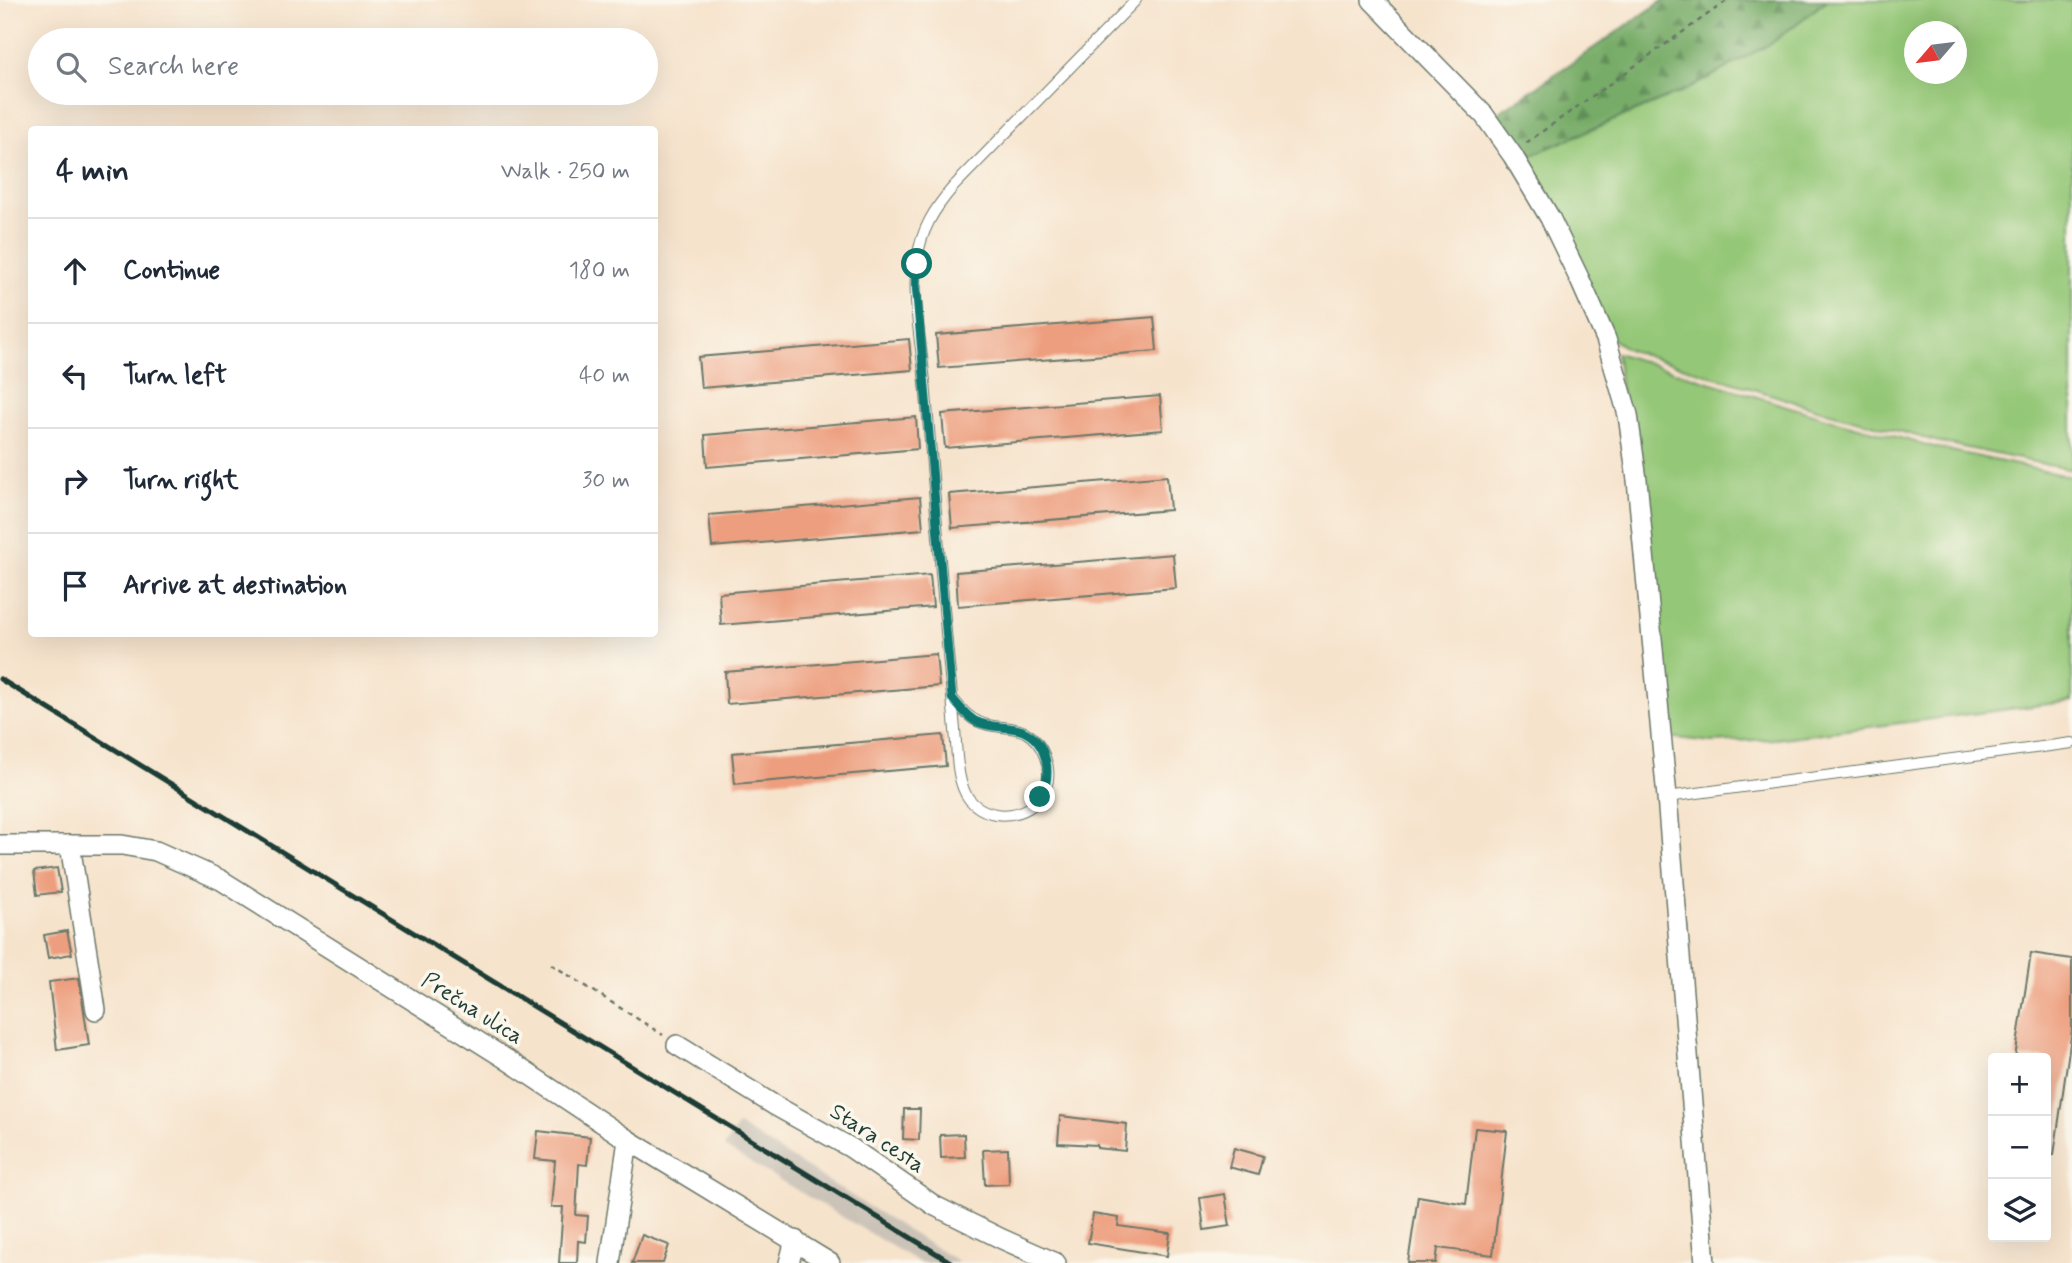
<!DOCTYPE html>
<meta charset="utf-8">
<style>
:root{--surface:#fff;--page:#f2f2f3;--text:#1f2937;--muted:#747a83;--line:#e0e1e3}
body{margin:0;font-family:Mynerve,sans-serif;background:var(--page);color:var(--text)}
.controls{position:absolute;right:21px;bottom:21px;display:grid;overflow:hidden;border-radius:7px;box-shadow:0 7px 28px #0002}
.controls button{width:63px;height:63px;display:grid;place-items:center;padding:0;border:0;border-bottom:2px solid var(--line);background:var(--surface);color:var(--text);font:35px sans-serif}
.compass{position:absolute;left:1904px;top:21px;width:63px;height:63px;border-radius:50%;background:var(--surface);box-shadow:0 7px 28px #0002;rotate:242deg}
.stop{position:absolute;width:21px;height:21px;margin:-16px;border:5px solid #0f766e;border-radius:50%;background:#fff}
.stop.end{background:#0f766e;border-color:#fff;box-shadow:0 2px 7px #0008}
.list{margin:0;padding:0;list-style:none}
h2{display:flex;justify-content:space-between;align-items:center;height:91px;margin:0;padding:0 28px;font-size:30px}
h2 small{font-size:23px;font-weight:400;color:var(--muted)}
.list li{display:grid;grid-template-columns:46px 1fr auto;gap:21px;align-items:center;box-sizing:border-box;height:105px;padding:0 28px;border-top:2px solid var(--line)}
.list b{display:block;font-size:26px;white-space:nowrap}
.list em{font-size:23px;font-style:normal;color:var(--muted)}
.icon{flex:none;width:38px;height:38px;fill:none;stroke:currentColor;stroke-width:2;stroke-linecap:round;stroke-linejoin:round}
.map{position:relative;flex:none;width:2072px;height:1263px;overflow:hidden}
.search{position:absolute;background:var(--surface);box-shadow:0 7px 28px #0002;left:28px;top:28px;width:630px;height:77px;display:flex;align-items:center;gap:18px;box-sizing:border-box;padding:0 24px;border-radius:38px;color:var(--muted);font-size:26px}
.panel{position:absolute;background:var(--surface);box-shadow:0 7px 28px #0002;left:28px;top:126px;width:630px;height:511px;border-radius:7px}
.map>svg:first-child{display:block}
.industrial{fill:#cbc3b8}
.grass{fill:#94c777;stroke:#5a8256;stroke-width:2;fill-rule:evenodd}
.forest{fill:url(#forest-firs);stroke:#4b744e;stroke-width:2}
.building{fill:#ed9e7e}
.lines{fill:none;stroke-linecap:round;stroke-linejoin:round}
.service-casing{stroke:#6a7769;stroke-width:12}
.minor-casing{stroke:#6a7769;stroke-width:22}
.path{stroke:#6a7769;stroke-width:2.5;stroke-dasharray:5 5;stroke-linecap:butt}
.service{stroke:#fff;stroke-width:10}
.minor{stroke:#fff;stroke-width:19}
.rail{stroke:#1f3d34;stroke-width:5}
.route{stroke:#0f766e;stroke-width:9}
.labels{text-anchor:middle;dominant-baseline:central;stroke-width:7;stroke-linejoin:round;paint-order:stroke}
.street-label{font-size:23px;fill:#1f3d34;stroke:#fbf7ec}
</style>
<div class="map">
<svg width="2072" height="1263" viewBox="0 0 2072 1263">
<defs>
<pattern id="forest-firs" width="22" height="20" patternUnits="userSpaceOnUse" patternTransform="scale(1.75)"><rect width="22" height="20" fill="#77ac68"/><path d="M5 1l3.5 6h-7zM16 11l3.5 6h-7z" fill="#618d56"/></pattern>
</defs>
<rect width="100%" height="100%" fill="#fbf7ec"/>
<filter id="ink" filterUnits="userSpaceOnUse"><feTurbulence type="fractalNoise" baseFrequency=".0143" numOctaves="2"/><feDisplacementMap in="SourceGraphic" scale="14" xChannelSelector="R" yChannelSelector="G"/><feConvolveMatrix kernelMatrix="1 2 1 2 8 2 1 2 1" color-interpolation-filters="sRGB"/></filter>
<filter id="wash" filterUnits="userSpaceOnUse"><feTurbulence type="fractalNoise" baseFrequency=".00686" numOctaves="4" result="noise"/><feDisplacementMap in="SourceGraphic" scale="28" xChannelSelector="R" yChannelSelector="G"/><feGaussianBlur stdDeviation="1.57" result="paint"/><feColorMatrix in="noise" values="0 0 0 0 0 0 0 0 0 0 0 0 0 0 0 0 0 1.4 0 .05"/><feComposite in="paint" operator="in"/></filter>
<g filter="url(#wash)">
<rect width="100%" height="100%" fill="#f6e3cc"/>
<!-- industrial -->
<path class="industrial" d="M 738,1125 L 908,1231 L 961,1263 L 920,1263 L 724,1147 Z"/>
<!-- grass -->
<g class="grass">
<path d="M 1827,0 L 2072,0 L 2072,470 L 1943,443 L 1830,413 L 1629,350 L 1611,338 L 1528,170 L 1531,155 L 1690,88 L 1773,42 ZM 1914,32 L 1956,32 L 1956,74 L 1914,74 Z"/>
<path d="M 1616,353 L 1829,419 L 1938,448 L 2072,477 L 2072,701 L 1775,739 L 1712,742 L 1668,737 Z"/>
</g>
<!-- forest -->
<path class="forest" d="M 1664,0 L 1827,0 L 1773,42 L 1690,88 L 1531,155 L 1494,116 Z"/>
<g id="blocks">
<!-- building -->
<g class="building">
<path d="M 1154,317 L 1157,351 L 939,368 L 936,335 Z"/>
<path d="M 909,339 L 912,370 L 701,388 L 698,357 Z"/>
<path d="M 1160,396 L 1163,430 L 945,448 L 942,414 Z"/>
<path d="M 916,417 L 918,449 L 707,467 L 705,435 Z"/>
<path d="M 1167,476 L 1170,510 L 952,528 L 949,494 Z"/>
<path d="M 920,497 L 923,529 L 712,547 L 709,515 Z"/>
<path d="M 1173,554 L 1176,588 L 958,606 L 956,572 Z"/>
<path d="M 930,575 L 933,607 L 721,625 L 719,593 Z"/>
<path d="M 936,654 L 939,686 L 727,704 L 725,672 Z"/>
<path d="M 943,735 L 946,766 L 735,784 L 732,753 Z"/>
<path d="M 57,868 L 61,892 L 37,895 L 34,871 Z"/>
<path d="M 67,931 L 72,954 L 48,958 L 44,935 Z"/>
<path d="M 2031,953 L 2072,959 L 2072,1029 L 2054,1155 L 2046,1155 L 2046,1058 L 2015,1058 Z"/>
<path d="M 79,978 L 89,1045 L 57,1050 L 49,982 Z"/>
<path d="M 904,1109 L 920,1109 L 919,1140 L 903,1139 Z"/>
<path d="M 1060,1116 L 1127,1124 L 1125,1151 L 1097,1148 L 1097,1145 L 1058,1143 Z"/>
<path d="M 1475,1128 L 1507,1131 L 1493,1255 L 1438,1248 L 1436,1263 L 1408,1263 L 1418,1196 L 1466,1204 Z"/>
<path d="M 538,1131 L 590,1137 L 587,1165 L 579,1164 L 576,1215 L 588,1216 L 586,1242 L 578,1241 L 577,1263 L 559,1263 L 563,1207 L 551,1207 L 555,1161 L 535,1159 Z"/>
<path d="M 964,1134 L 965,1157 L 941,1158 L 940,1135 Z"/>
<path d="M 1234,1148 L 1263,1156 L 1258,1175 L 1229,1167 Z"/>
<path d="M 1008,1149 L 1009,1184 L 985,1185 L 983,1150 Z"/>
<path d="M 1225,1194 L 1230,1226 L 1204,1230 L 1200,1198 Z"/>
<path d="M 1093,1214 L 1119,1218 L 1118,1226 L 1170,1233 L 1167,1256 L 1088,1243 Z"/>
<path d="M 642,1235 L 669,1245 L 663,1263 L 632,1263 Z"/>
</g>
</g>
</g>
<g filter="url(#ink)">
<use href="#blocks" fill-opacity="0" stroke="#6a7769" stroke-width="2"/>
<g class="lines">
<defs>
<g id="service">
<path d="M 952,698 C 960,707 967,717 979,722 C 993,729 1011,725 1025,732 C 1043,742 1053,769 1046,788 C 1032,823 976,824 963,788 C 956,770 957,749 955,730 C 952,694 948,657 945,620 C 939,540 932,461 925,382 C 921,344 912,298 917,260 C 921,230 934,209 954,186 L 1136,0"/>
<path d="M 1667,797 L 2072,743"/>
</g>
<g id="minor">
<path d="M 1372,0 L 1484,115 L 1513,156 L 1550,218 L 1580,280 L 1606,339 L 1628,415 L 1637,480 L 1667,797 L 1705,1263"/>
<path d="M 0,845 L 122,845 L 156,851 L 221,880 L 506,1059 L 628,1140 L 830,1263"/>
<path d="M 70,845 L 96,1010"/>
<path d="M 677,1045 L 774,1105 L 851,1148 L 935,1206 L 1002,1239 L 1056,1263"/>
<path d="M 610,1263 L 628,1140"/>
<path d="M 789,1263 L 795,1240"/>
</g>
</defs>
<!-- service casing -->
<use href="#service" class="service-casing"/>
<!-- minor casing -->
<use href="#minor" class="minor-casing"/>
<!-- path -->
<g class="path">
<path d="M 1526,143 L 1728,0"/>
<path d="M 551,964 L 663,1035"/>
</g>
<!-- service -->
<use href="#service" class="service"/>
<!-- minor -->
<use href="#minor" class="minor"/>
<!-- rail -->
<path class="rail" d="M 0,679 L 952,1263"/>
</g>
</g>
<g class="lines" filter="url(#ink)">
<!-- route -->
<path class="route" d="M 917,264 L 916,284 L 952,698 C 959,706 965,715 975,721 C 990,729 1008,725 1023,731 C 1048,742 1053,776 1040,797"/>
</g>
<g class="labels">
<!-- street labels -->
<g class="street-label">
<text transform="translate(472 1009) rotate(32)">Prečna ulica</text>
<text transform="translate(877 1139) rotate(33)">Stara cesta</text>
</g>
</g>
</svg>
<div class="controls">
<button>+</button>
<button>−</button>
<button><svg class="icon" aria-label="layers" viewBox="0 0 24 24"><path d="M12 4l9 5-9 5-9-5zM3 14l9 5 9-5"/></svg></button>
</div>
<svg class="compass" viewBox="-18 -18 36 36"><path d="M0-13l5 13h-10z" fill="#e53935"/><path d="M0 13l5-13h-10z" fill="#747a83"/></svg>
<div class="stop" style="left:917px;top:264px"></div>
<div class="stop end" style="left:1040px;top:797px"></div>
<div class="search"><svg class="icon" aria-label="search" viewBox="0 0 24 24"><circle cx="10" cy="10" r="6"/><path d="M15 15l6 6"/></svg>Search here</div>
<section class="panel">
<h2>4 min<small>Walk · 250 m</small></h2>
<ul class="list">
<li><svg class="icon" aria-label="ahead" viewBox="0 0 24 24"><path d="M12 20V5M6 11l6-6 6 6"/></svg><div><b>Continue</b></div><em>180 m</em></li>
<li><svg class="icon" aria-label="left" viewBox="0 0 24 24"><path d="M17 20v-9H6M10 6l-5 5 5 5"/></svg><div><b>Turn left</b></div><em>40 m</em></li>
<li><svg class="icon" aria-label="right" viewBox="0 0 24 24"><path d="M7 20v-9h11M14 6l5 5-5 5"/></svg><div><b>Turn right</b></div><em>30 m</em></li>
<li><svg class="icon" aria-label="arrive" viewBox="0 0 24 24"><path d="M6 21V4h12l-3 4 3 4H6"/></svg><div><b>Arrive at destination</b></div></li>
</ul>
</section>
</div>
